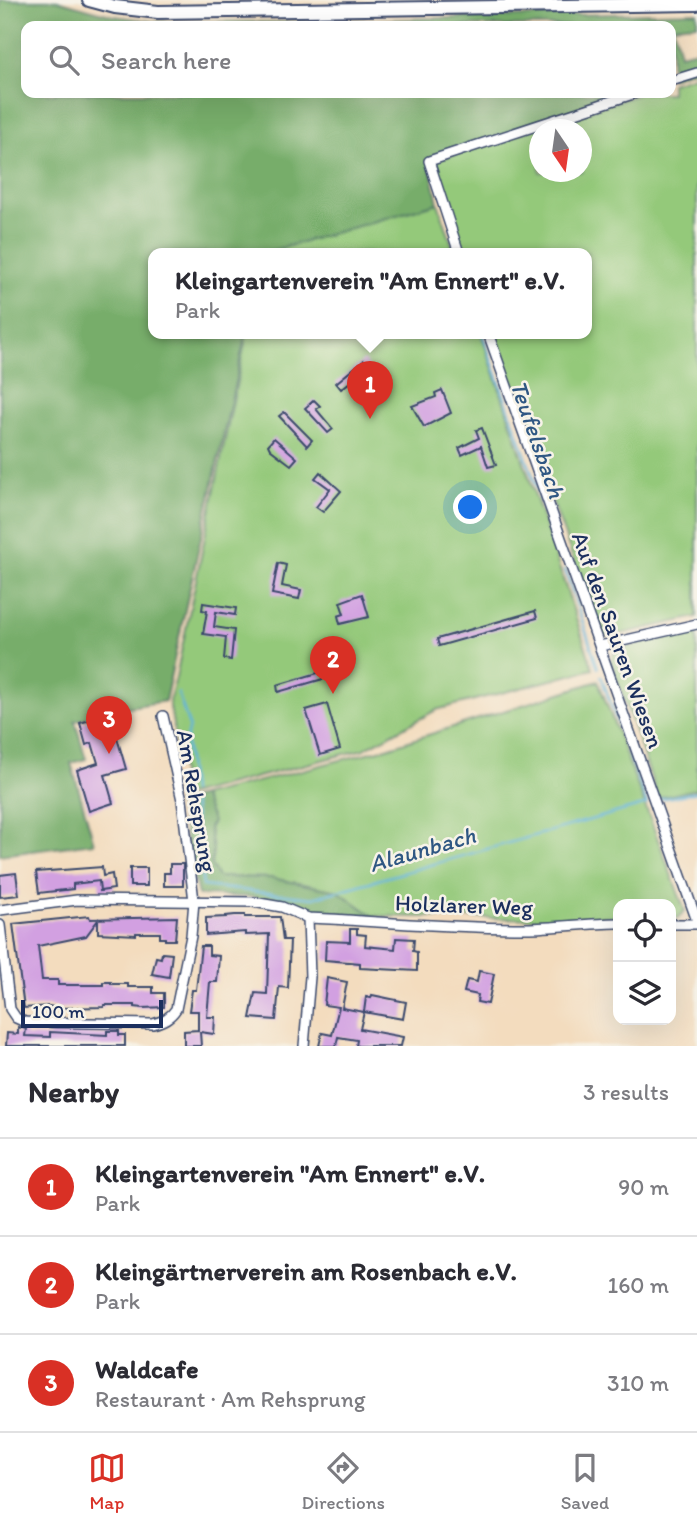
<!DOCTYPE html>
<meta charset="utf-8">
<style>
:root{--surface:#fff;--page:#f7f7f7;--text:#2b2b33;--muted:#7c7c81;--line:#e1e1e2;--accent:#d93025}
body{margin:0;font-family:Itim,sans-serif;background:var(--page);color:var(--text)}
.controls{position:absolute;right:21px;bottom:21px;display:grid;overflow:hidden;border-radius:14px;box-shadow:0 7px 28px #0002}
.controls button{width:63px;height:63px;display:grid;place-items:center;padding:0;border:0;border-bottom:2px solid var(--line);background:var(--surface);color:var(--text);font:35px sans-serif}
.compass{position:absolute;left:529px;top:119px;width:63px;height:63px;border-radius:50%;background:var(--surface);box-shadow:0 7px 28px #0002;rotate:167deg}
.scale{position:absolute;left:21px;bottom:18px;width:142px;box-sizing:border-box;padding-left:7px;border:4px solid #1b2f5e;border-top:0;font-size:19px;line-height:24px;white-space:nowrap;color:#1b2f5e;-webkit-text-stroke:5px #f7f3e8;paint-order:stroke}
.you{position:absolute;left:471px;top:508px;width:24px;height:24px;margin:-18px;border:5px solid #fff;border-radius:50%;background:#1a73e8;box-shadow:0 0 0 10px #1a73e833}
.badge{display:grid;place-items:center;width:46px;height:46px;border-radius:50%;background:var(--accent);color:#fff;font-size:23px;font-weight:700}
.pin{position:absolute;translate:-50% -58px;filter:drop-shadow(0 2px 4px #0008)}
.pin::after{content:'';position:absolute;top:37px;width:24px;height:21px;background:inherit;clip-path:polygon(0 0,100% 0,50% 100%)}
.popup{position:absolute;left:148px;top:248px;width:444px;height:91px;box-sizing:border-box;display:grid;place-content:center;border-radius:14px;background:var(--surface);filter:drop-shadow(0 2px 5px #0005);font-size:23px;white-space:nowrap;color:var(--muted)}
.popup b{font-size:26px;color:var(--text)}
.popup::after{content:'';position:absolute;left:50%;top:100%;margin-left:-14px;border:14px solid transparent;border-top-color:var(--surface)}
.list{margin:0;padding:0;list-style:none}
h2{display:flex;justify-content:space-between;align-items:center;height:91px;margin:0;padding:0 28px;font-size:30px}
h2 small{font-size:23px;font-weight:400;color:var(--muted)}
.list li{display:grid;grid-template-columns:46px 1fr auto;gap:21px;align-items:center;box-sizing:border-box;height:98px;padding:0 28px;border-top:2px solid var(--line)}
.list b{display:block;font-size:26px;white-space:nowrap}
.list p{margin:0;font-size:23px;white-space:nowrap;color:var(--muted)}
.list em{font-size:23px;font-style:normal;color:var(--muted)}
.icon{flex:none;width:38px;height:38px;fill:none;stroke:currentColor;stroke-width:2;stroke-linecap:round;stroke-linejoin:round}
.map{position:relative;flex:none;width:697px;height:1046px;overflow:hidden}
.search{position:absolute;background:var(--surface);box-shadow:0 7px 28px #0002;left:21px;right:21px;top:21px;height:77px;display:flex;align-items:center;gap:18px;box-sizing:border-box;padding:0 24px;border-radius:14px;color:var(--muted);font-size:26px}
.sheet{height:385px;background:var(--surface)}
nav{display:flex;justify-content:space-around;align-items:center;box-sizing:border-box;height:98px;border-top:2px solid var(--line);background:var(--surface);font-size:19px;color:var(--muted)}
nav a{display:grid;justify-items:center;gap:4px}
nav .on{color:var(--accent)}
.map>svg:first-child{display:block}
.green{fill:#94c97a;stroke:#587c6c;stroke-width:2;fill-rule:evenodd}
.forest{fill:#77ad6a;stroke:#496e64;stroke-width:2}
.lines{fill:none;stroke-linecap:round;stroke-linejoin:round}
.stream{stroke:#5eb3da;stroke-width:2.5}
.building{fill:#d2a0e1}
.street-casing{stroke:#3b496c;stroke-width:12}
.secondary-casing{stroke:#3b496c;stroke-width:16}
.street{stroke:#fff;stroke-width:9}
.secondary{stroke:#fff;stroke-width:12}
.labels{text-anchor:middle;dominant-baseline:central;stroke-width:5;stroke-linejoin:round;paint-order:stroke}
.street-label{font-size:23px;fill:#1b2f5e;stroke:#f7f3e8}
.water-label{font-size:24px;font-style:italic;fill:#2f5783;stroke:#f7f3e8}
</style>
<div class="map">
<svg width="697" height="1046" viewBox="0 0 697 1046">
<rect width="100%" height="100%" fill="#f7f3e8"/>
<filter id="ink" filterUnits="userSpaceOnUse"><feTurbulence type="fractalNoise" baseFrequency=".0143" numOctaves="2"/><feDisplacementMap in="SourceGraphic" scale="14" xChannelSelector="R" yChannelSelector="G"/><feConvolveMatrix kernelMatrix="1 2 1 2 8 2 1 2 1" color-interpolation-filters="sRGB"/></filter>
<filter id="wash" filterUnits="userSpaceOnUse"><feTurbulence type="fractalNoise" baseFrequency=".00686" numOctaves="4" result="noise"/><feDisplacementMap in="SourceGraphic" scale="28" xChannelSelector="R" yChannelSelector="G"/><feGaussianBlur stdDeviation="1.57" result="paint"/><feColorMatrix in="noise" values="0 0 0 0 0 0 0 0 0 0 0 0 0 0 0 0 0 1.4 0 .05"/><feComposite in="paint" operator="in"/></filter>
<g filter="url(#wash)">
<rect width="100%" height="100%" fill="#f3dcbe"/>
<!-- green -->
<g class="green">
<path d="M 697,75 L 697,617 L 607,637 L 600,634 L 492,333 L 587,333 L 587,253 L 463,253 L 431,162 L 642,93 L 671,93 L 671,83 ZM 540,130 L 582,130 L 582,172 L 540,172 Z"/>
<path d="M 438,203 L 455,253 L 264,253 Z"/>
<path d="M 247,333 L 481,333 L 593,669 L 436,710 L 364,749 L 185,796 L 169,701 L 176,677 Z"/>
<path d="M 697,631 L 697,789 L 658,798 L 611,661 L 615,651 L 627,647 Z"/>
<path d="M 598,681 L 685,911 L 678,918 L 671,918 L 671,904 L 618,904 L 618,916 L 547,919 L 373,916 L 338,891 L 271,878 L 218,877 L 211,866 L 213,850 L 209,828 L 213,822 L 202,796 L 387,748 Z"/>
</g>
<!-- forest -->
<g class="forest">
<path d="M 0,0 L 57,0 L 114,16 L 151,21 L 279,22 L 697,12 L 697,24 L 673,26 L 680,54 L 697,50 L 697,69 L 671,78 L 671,26 L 26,26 L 26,93 L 626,93 L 429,160 L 438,203 L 264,253 L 153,253 L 153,333 L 246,333 L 165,701 L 123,708 L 75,721 L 86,759 L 71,763 L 94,843 L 0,855 Z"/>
<path d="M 202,796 L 213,822 L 209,828 L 213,850 L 211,866 L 218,877 L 271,878 L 338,891 L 373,916 L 312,912 L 285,903 L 253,897 L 198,895 L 178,802 Z"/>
</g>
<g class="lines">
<!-- stream -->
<g class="stream">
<path d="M 482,333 L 561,556"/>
<path d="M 565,569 L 598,668"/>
<path d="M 178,693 L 189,726 L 186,739 L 191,792"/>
<path d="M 661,799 L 697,792"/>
<path d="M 193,803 L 203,886 L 313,898 L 647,804 L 601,676"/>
</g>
</g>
<g id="blocks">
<!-- building -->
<g class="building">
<path d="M 364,360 L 369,367 L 341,389 L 336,383 Z"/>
<path d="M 442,390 L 451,413 L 424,427 L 412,406 L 436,397 L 435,393 Z"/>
<path d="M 314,400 L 320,406 L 316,409 L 333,429 L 328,433 L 305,408 Z"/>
<path d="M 284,412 L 312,440 L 307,446 L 279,416 Z"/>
<path d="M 482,428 L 496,465 L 488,467 L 481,446 L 462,455 L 459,448 L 479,438 L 476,430 Z"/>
<path d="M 274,438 L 297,458 L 291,465 L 270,449 L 268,445 Z"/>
<path d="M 320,472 L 341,491 L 323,512 L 316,507 L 330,489 L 315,478 Z"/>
<path d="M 278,563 L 286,565 L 282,586 L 301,590 L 299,599 L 272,594 Z"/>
<path d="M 362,594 L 369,617 L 340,624 L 338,616 L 344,614 L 340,602 Z"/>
<path d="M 203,603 L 236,608 L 235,615 L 216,612 L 214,627 L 234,630 L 231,660 L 224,659 L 226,637 L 203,634 L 207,611 L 202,610 Z"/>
<path d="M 535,611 L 537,618 L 439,646 L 437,639 Z"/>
<path d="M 321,672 L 323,679 L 278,692 L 277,685 Z"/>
<path d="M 327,704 L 340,749 L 320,755 L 306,710 Z"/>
<path d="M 116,712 L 122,733 L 116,734 L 126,769 L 105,775 L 113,803 L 89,811 L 77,770 L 98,763 L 92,743 L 86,745 L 80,723 Z"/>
<path d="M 170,864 L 183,864 L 183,886 L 164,886 L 164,873 L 170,873 Z"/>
<path d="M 102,867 L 103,876 L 112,874 L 114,889 L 100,891 L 99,881 L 73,884 L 73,889 L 39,893 L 36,872 Z"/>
<rect x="130" y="868" width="17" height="18"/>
<path d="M 16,873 L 19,895 L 0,897 L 0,875 Z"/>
<path d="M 235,915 L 245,915 L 245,917 L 280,917 L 283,940 L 290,940 L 288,988 L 279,987 L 276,1020 L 250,1018 L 255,993 L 267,994 L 269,934 L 245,935 L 245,932 L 206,935 L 206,918 L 226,917 L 226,916 Z"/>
<path d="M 89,916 L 90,919 L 177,917 L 175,940 L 165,940 L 165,938 L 160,938 L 160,933 L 136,933 L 136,935 L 98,933 L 98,920 L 86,936 L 38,946 L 42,980 L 58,980 L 58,985 L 103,985 L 103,982 L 111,982 L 111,984 L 128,984 L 128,987 L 153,987 L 153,993 L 164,993 L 164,1007 L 143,1008 L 135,1007 L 135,1005 L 104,1005 L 104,1007 L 58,1008 L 49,1006 L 24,1008 L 13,924 Z"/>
<path d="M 350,929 L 357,929 L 357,934 L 366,935 L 365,946 L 395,949 L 396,938 L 414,939 L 413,951 L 417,952 L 417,971 L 360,968 L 360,963 L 325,960 L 326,941 L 350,942 Z"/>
<path d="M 201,946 L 209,946 L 209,955 L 219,956 L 217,982 L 210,982 L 207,1017 L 215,1017 L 214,1034 L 200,1032 L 201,1046 L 184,1046 L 184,1031 L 198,1030 L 198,1011 L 189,1011 L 192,990 L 196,990 Z"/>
<path d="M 162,953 L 172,954 L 169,977 L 152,974 L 156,957 L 161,958 Z"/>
<path d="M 479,971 L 494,974 L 488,1004 L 477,1002 L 478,995 L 464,992 L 467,980 L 477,982 Z"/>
<path d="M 327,978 L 347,982 L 342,1008 L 364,1012 L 366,997 L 371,998 L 372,995 L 406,1002 L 403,1019 L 364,1012 L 360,1029 L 403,1037 L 401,1046 L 356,1046 L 357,1040 L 338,1037 L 336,1046 L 319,1046 L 322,1033 L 332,1035 L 339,1007 L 324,1005 Z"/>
<path d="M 18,1027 L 26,1029 L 25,1036 L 50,1037 L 50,1032 L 107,1035 L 107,1031 L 119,1031 L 119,1035 L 125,1035 L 125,1046 L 6,1046 L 7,1033 L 18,1034 Z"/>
</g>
</g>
</g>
<g filter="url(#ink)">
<use href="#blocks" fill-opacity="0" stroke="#3b496c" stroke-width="2"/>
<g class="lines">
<defs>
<g id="street">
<path d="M 671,81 L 697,73"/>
<path d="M 459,253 L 429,161 L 636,93"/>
<path d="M 488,333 L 697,921"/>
<path d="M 600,646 L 697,624"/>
<path d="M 0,910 L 77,900 L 253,902 L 282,907 L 308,918 L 330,919 C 395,923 461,928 526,928 C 556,928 587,923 618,923"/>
<path d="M 671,924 L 697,924"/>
<path d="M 0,925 L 10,1009 L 16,1018 L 25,1022 L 153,1024 C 163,1021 170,1018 176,1009 L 191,936 L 194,901 L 182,800 L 163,716"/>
<path d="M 304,1046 L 310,977 L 308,918"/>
</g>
<path id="secondary" d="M 89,0 L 115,7 L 158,12 L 697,4"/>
</defs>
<!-- street casing -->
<use href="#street" class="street-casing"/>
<!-- secondary casing -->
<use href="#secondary" class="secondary-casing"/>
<!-- street -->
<use href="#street" class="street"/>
<!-- secondary -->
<use href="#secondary" class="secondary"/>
</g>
</g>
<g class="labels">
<!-- street labels -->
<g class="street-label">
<text transform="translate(618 640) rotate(70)">Auf den Sauren Wiesen</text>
<text transform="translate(197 801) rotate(80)">Am Rehsprung</text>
<text transform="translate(464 905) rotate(2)">Holzlarer Weg</text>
</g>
<!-- water labels -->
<g class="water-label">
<text transform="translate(538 439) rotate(71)">Teufelsbach</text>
<text transform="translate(422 849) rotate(-16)">Alaunbach</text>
</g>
</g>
</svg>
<div class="controls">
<button><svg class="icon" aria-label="locate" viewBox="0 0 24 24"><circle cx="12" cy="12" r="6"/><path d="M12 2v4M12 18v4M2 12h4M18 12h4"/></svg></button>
<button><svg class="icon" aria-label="layers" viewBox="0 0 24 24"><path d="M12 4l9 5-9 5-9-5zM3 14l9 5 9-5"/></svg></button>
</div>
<svg class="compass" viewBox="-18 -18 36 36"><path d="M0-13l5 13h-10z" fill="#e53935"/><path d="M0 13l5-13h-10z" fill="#7c7c81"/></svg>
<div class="scale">100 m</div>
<div class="you"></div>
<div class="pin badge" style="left:370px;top:419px">1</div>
<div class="popup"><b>Kleingartenverein &quot;Am Ennert&quot; e.V.</b>Park</div>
<div class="pin badge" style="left:333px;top:694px">2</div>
<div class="pin badge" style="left:109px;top:754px">3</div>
<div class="search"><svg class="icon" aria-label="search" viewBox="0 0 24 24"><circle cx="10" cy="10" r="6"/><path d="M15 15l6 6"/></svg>Search here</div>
</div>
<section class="sheet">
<h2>Nearby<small>3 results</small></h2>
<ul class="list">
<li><span class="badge">1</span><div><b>Kleingartenverein &quot;Am Ennert&quot; e.V.</b><p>Park</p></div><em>90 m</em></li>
<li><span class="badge">2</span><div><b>Kleingärtnerverein am Rosenbach e.V.</b><p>Park</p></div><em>160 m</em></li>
<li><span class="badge">3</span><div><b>Waldcafe</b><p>Restaurant · Am Rehsprung</p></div><em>310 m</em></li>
</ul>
</section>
<nav>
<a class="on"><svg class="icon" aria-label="map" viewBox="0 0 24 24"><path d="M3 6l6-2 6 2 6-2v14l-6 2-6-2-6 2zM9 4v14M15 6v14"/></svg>Map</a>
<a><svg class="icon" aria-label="directions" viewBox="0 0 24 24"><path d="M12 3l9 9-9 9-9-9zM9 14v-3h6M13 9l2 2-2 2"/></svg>Directions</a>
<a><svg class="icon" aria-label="saved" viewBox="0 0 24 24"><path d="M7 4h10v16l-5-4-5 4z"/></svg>Saved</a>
</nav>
